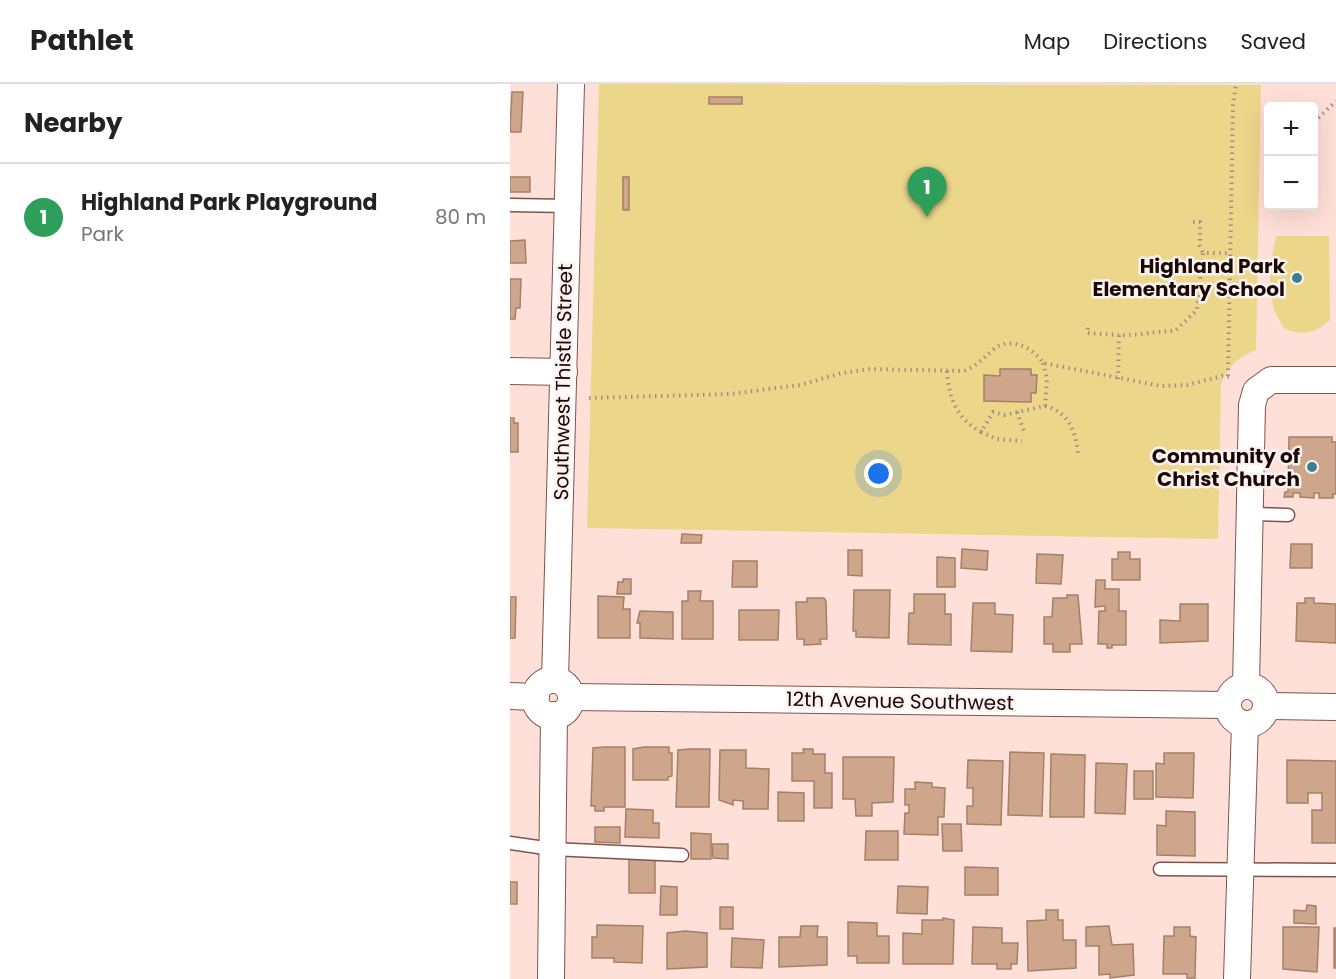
<!DOCTYPE html>
<meta charset="utf-8">
<style>
:root{--surface:#fff;--page:#f2f2f2;--text:#222;--muted:#767676;--line:#e0e0e0;--accent:#0f766e}
body{margin:0;font-family:Poppins,sans-serif;background:var(--page);color:var(--text)}
.controls{position:absolute;right:18px;top:18px;display:grid;overflow:hidden;border-radius:6px;box-shadow:0 6px 24px #0002}
.controls button{width:54px;height:54px;display:grid;place-items:center;padding:0;border:0;border-bottom:2px solid var(--line);background:var(--surface);color:var(--text);font:30px sans-serif}
.you{position:absolute;left:369px;top:390px;width:21px;height:21px;margin:-15px;border:4px solid #fff;border-radius:50%;background:#1a73e8;box-shadow:0 0 0 9px #1a73e833}
.badge{display:grid;place-items:center;width:39px;height:39px;border-radius:50%;background:var(--accent);color:#fff;font-size:20px;font-weight:700}
.pin{position:absolute;translate:-50% -50px;filter:drop-shadow(0 2px 3px #0008)}
.pin::after{content:'';position:absolute;top:32px;width:21px;height:18px;background:inherit;clip-path:polygon(0 0,100% 0,50% 100%)}
.list{margin:0;padding:0;list-style:none}
h2{display:flex;justify-content:space-between;align-items:center;height:78px;margin:0;padding:0 24px;font-size:26px}
h2 small{font-size:20px;font-weight:400;color:var(--muted)}
.list li{display:grid;grid-template-columns:39px 1fr auto;gap:18px;align-items:center;box-sizing:border-box;height:108px;padding:0 24px;border-top:2px solid var(--line)}
.list b{display:block;font-size:22px;white-space:nowrap}
.list p{margin:0;font-size:20px;white-space:nowrap;color:var(--muted)}
.list em{font-size:20px;font-style:normal;color:var(--muted)}
.map{position:relative;flex:none;width:826px;height:895px;overflow:hidden}
header{display:flex;align-items:center;gap:36px;box-sizing:border-box;height:84px;padding:0 30px;background:var(--surface);border-bottom:2px solid var(--line)}
header strong{font-size:28px}
nav{display:flex;gap:33px;margin-inline-start:auto;font-size:21px}
main{display:flex}
aside{flex:1;background:var(--surface)}
.map>svg:first-child{display:block}
.green{fill:#ebd68a}
.building{fill:#cea68c;stroke:#a67f66;stroke-width:1.5}
.lines{fill:none;stroke-linecap:round;stroke-linejoin:round}
.service-casing{stroke:#7e5449;stroke-width:15}
.minor-casing{stroke:#7e5449;stroke-width:28}
.path{stroke:#a68d87;stroke-width:4;stroke-dasharray:1.5 4.5;stroke-linecap:butt}
.service{stroke:#fff;stroke-width:12}
.minor{stroke:#fff;stroke-width:26}
.poi-dot{fill:#3c808f;stroke:#fdf2f0;stroke-width:2}
.labels{text-anchor:middle;dominant-baseline:central;stroke-width:5;stroke-linejoin:round;paint-order:stroke}
.poi-label{font-size:20px;font-weight:bold;fill:#190906;stroke:#fdf2f0;text-anchor:end}
.street-label{font-size:20px;fill:#190906;stroke:#fdf2f0}
</style>
<header>
<strong>Pathlet</strong>
<nav><a>Map</a><a>Directions</a><a>Saved</a></nav>
</header>
<main>
<aside>
<h2>Nearby<small></small></h2>
<ul class="list">
<li><span class="badge" style="background:#2e9e5b">1</span><div><b>Highland Park Playground</b><p>Park</p></div><em>80 m</em></li>
</ul>
</aside>
<div class="map">
<svg width="826" height="895" viewBox="0 0 826 895">
<rect width="100%" height="100%" fill="#ffe0d8"/>
<!-- green -->
<g class="green">
<path d="M 89,0 L 751,1 L 746,266 C 728,273 719,282 711,300 L 708,455 L 77,444 Z"/>
<path d="M 766,152 L 819,152 L 820,236 C 805,249 793,253 774,244 C 754,216 759,185 766,152 Z"/>
</g>
<!-- building -->
<g class="building">
<path d="M 2,8 L 13,8 L 11,48 L 1,48 L 0,44 Z"/>
<rect x="199" y="13" width="33" height="7"/>
<rect x="0" y="93" width="20" height="15"/>
<rect x="113" y="93" width="6" height="33"/>
<path d="M 15,156 L 16,179 L 0,179 L 0,157 Z"/>
<path d="M 0,195 L 11,195 L 10,224 L 6,224 L 5,235 L 0,235 Z"/>
<path d="M 490,285 L 521,285 L 521,291 L 527,291 L 526,309 L 521,309 L 521,318 L 474,317 L 474,291 L 490,292 Z"/>
<path d="M 0,334 L 4,334 L 4,339 L 8,339 L 8,368 L 0,368 Z"/>
<path d="M 779,353 L 822,353 L 822,358 L 826,358 L 826,410 L 823,410 L 823,414 L 809,414 L 809,409 L 804,409 L 804,414 L 790,413 L 790,409 L 783,409 L 783,413 L 774,413 L 775,408 L 778,408 Z"/>
<path d="M 172,450 L 192,451 L 191,459 L 171,459 Z"/>
<path d="M 781,460 L 802,460 L 802,484 L 780,484 Z"/>
<path d="M 452,465 L 478,467 L 477,486 L 451,484 Z"/>
<path d="M 338,466 L 352,466 L 352,492 L 338,491 Z"/>
<path d="M 608,468 L 620,468 L 620,475 L 630,475 L 630,496 L 602,496 L 602,475 L 608,475 Z"/>
<path d="M 527,470 L 553,471 L 551,500 L 526,499 Z"/>
<path d="M 427,473 L 445,474 L 445,503 L 427,503 Z"/>
<path d="M 223,477 L 247,477 L 247,503 L 222,503 Z"/>
<path d="M 113,495 L 121,495 L 121,510 L 107,510 L 108,498 L 113,498 Z"/>
<path d="M 586,496 L 595,496 L 595,505 L 609,505 L 609,527 L 616,527 L 616,561 L 602,561 L 602,564 L 597,564 L 597,560 L 588,560 L 589,527 L 595,527 L 595,522 L 585,523 Z"/>
<path d="M 344,506 L 380,506 L 379,554 L 346,553 L 346,547 L 343,547 Z"/>
<path d="M 178,507 L 191,507 L 190,517 L 203,517 L 203,555 L 172,555 L 172,517 L 178,517 Z"/>
<path d="M 404,510 L 435,510 L 435,530 L 441,530 L 441,561 L 398,560 L 399,529 L 404,529 Z"/>
<path d="M 557,511 L 568,511 L 572,560 L 560,560 L 560,568 L 543,568 L 543,560 L 534,560 L 534,533 L 542,533 L 543,514 L 557,514 Z"/>
<path d="M 88,512 L 114,513 L 113,525 L 120,525 L 120,554 L 88,554 Z"/>
<path d="M 0,513 L 6,513 L 5,554 L 0,554 Z"/>
<path d="M 297,514 L 314,514 L 316,517 L 317,555 L 310,555 L 311,560 L 294,561 L 294,555 L 287,555 L 286,518 L 297,518 Z"/>
<path d="M 795,514 L 804,514 L 804,519 L 826,520 L 826,559 L 786,557 L 787,519 L 795,519 Z"/>
<path d="M 463,519 L 485,519 L 485,530 L 503,531 L 502,568 L 461,567 Z"/>
<path d="M 670,520 L 698,520 L 698,557 L 650,559 L 650,536 L 670,537 Z"/>
<path d="M 229,526 L 269,526 L 268,556 L 229,556 Z"/>
<path d="M 130,527 L 163,528 L 163,555 L 130,554 L 130,539 L 127,539 Z"/>
<path d="M 94,663 L 115,663 L 115,723 L 94,723 L 94,727 L 85,727 L 85,722 L 81,722 L 83,664 Z"/>
<path d="M 134,663 L 159,663 L 159,669 L 162,669 L 162,692 L 158,693 L 158,696 L 123,696 L 123,665 Z"/>
<path d="M 180,665 L 200,665 L 199,723 L 166,723 L 168,666 Z"/>
<path d="M 293,665 L 303,665 L 303,670 L 315,670 L 315,689 L 322,689 L 322,724 L 304,724 L 304,697 L 282,697 L 282,669 L 294,669 Z"/>
<path d="M 210,666 L 236,666 L 236,684 L 259,685 L 258,725 L 233,725 L 233,717 L 223,716 L 223,721 L 209,716 Z"/>
<path d="M 500,668 L 534,669 L 532,732 L 498,731 Z"/>
<path d="M 654,669 L 684,669 L 683,714 L 646,713 L 646,679 L 654,680 Z"/>
<path d="M 541,670 L 575,671 L 574,733 L 540,733 Z"/>
<path d="M 333,673 L 384,673 L 383,718 L 362,719 L 362,732 L 346,732 L 345,715 L 333,715 Z"/>
<path d="M 458,676 L 493,677 L 491,741 L 457,740 L 457,722 L 463,722 L 463,704 L 457,704 Z"/>
<path d="M 777,676 L 826,677 L 826,759 L 802,759 L 802,726 L 812,726 L 812,709 L 798,709 L 798,719 L 777,719 Z"/>
<path d="M 586,679 L 617,680 L 615,730 L 585,729 Z"/>
<rect x="624" y="687" width="19" height="28"/>
<path d="M 405,698 L 422,699 L 422,703 L 435,704 L 434,733 L 428,733 L 428,751 L 394,750 L 395,729 L 399,729 L 399,721 L 395,721 L 395,705 L 405,705 Z"/>
<path d="M 268,708 L 294,709 L 294,737 L 268,737 Z"/>
<path d="M 116,725 L 143,726 L 143,739 L 149,739 L 149,754 L 115,753 Z"/>
<path d="M 656,727 L 685,728 L 685,772 L 647,771 L 647,741 L 656,742 Z"/>
<path d="M 432,740 L 451,740 L 452,767 L 433,767 Z"/>
<path d="M 85,743 L 110,743 L 110,759 L 85,758 Z"/>
<path d="M 356,747 L 388,747 L 388,776 L 355,776 Z"/>
<path d="M 181,749 L 201,750 L 201,775 L 181,775 Z"/>
<path d="M 202,760 L 218,760 L 218,775 L 203,774 Z"/>
<rect x="119" y="775" width="26" height="34"/>
<path d="M 455,783 L 488,784 L 488,811 L 455,811 Z"/>
<rect x="0" y="798" width="7" height="22"/>
<path d="M 151,802 L 167,803 L 167,831 L 150,831 Z"/>
<path d="M 388,802 L 418,803 L 417,830 L 387,829 Z"/>
<path d="M 797,821 L 806,822 L 806,840 L 784,839 L 784,826 L 796,827 Z"/>
<rect x="210" y="823" width="13" height="22"/>
<path d="M 536,826 L 548,826 L 548,836 L 553,836 L 553,856 L 566,856 L 566,884 L 518,887 L 517,837 L 536,836 Z"/>
<path d="M 433,834 L 444,836 L 443,880 L 393,880 L 393,849 L 412,850 L 412,836 L 433,836 Z"/>
<path d="M 338,838 L 367,839 L 367,852 L 379,852 L 379,879 L 347,879 L 347,872 L 338,872 Z"/>
<path d="M 87,841 L 133,842 L 132,879 L 104,878 L 104,874 L 82,874 L 82,853 L 87,853 Z"/>
<path d="M 291,842 L 308,842 L 307,853 L 317,853 L 317,881 L 269,883 L 269,853 L 290,853 Z"/>
<path d="M 599,842 L 602,861 L 623,860 L 624,891 L 600,894 L 600,890 L 589,891 L 589,862 L 576,862 L 576,843 Z"/>
<path d="M 463,843 L 492,844 L 492,859 L 508,859 L 507,880 L 501,880 L 501,885 L 487,885 L 487,880 L 462,880 Z"/>
<path d="M 664,843 L 680,843 L 680,852 L 686,853 L 685,894 L 677,894 L 677,890 L 653,890 L 654,852 L 664,852 Z"/>
<path d="M 773,843 L 809,843 L 807,888 L 773,885 Z"/>
<rect x="824" y="844" width="2" height="40"/>
<path d="M 175,847 L 197,849 L 197,883 L 157,885 L 157,849 Z"/>
<path d="M 222,854 L 254,856 L 252,884 L 221,883 Z"/>
</g>
<g class="lines">
<defs>
<g id="service">
<path d="M 0,121 L 58,122"/>
<path d="M 740,430 L 778,431"/>
<path d="M 0,759 L 42,765 L 172,771"/>
<path d="M 650,785 L 826,786"/>
</g>
<g id="minor">
<path d="M 0,287 L 54,288"/>
<path d="M 45,596 L 61,0"/>
<circle cx="43" cy="614" r="18"/>
<circle cx="737" cy="621" r="19"/>
<path d="M 736,602 L 742,321 L 746,307 L 761,296 L 826,296"/>
<path d="M 0,612 L 26,613"/>
<path d="M 61,613 L 718,621"/>
<path d="M 756,622 L 826,623"/>
<path d="M 41,895 L 44,631"/>
<path d="M 727,895 L 735,640"/>
</g>
</defs>
<!-- service casing -->
<use href="#service" class="service-casing"/>
<!-- minor casing -->
<use href="#minor" class="minor-casing"/>
<!-- path -->
<g class="path">
<path d="M 804,38 L 826,17"/>
<path d="M 683,138 L 690,138 L 690,162 L 693,169"/>
<path d="M 578,244 L 577,249 L 609,251"/>
<path d="M 437,287 C 439,314 446,334 471,348 L 483,328 L 494,331 L 535,322 L 537,295 L 533,279"/>
<path d="M 718,292 L 723,21 L 726,0"/>
<path d="M 608,295 L 609,251 C 629,252 644,247 665,247 L 687,226 L 693,169 L 720,169"/>
<path d="M 79,314 L 220,310 L 290,301 L 332,289 L 360,285 L 454,287 C 467,282 473,274 484,265 C 500,252 524,264 533,279 L 651,302 L 677,301 L 712,292 L 720,293"/>
<path d="M 535,322 C 559,328 566,348 568,370"/>
<path d="M 507,328 L 515,350"/>
<path d="M 471,348 L 487,355 L 512,357"/>
</g>
<!-- service -->
<use href="#service" class="service"/>
<!-- minor -->
<use href="#minor" class="minor"/>
</g>
<!-- markers -->
<g class="poi-dot">
<circle cx="787" cy="194" r="6"/>
<circle cx="802" cy="383" r="6"/>
</g>
<g class="labels">
<!-- poi labels -->
<g class="poi-label">
<text x="775" y="182">Highland Park<tspan x="775" dy="23">Elementary School</tspan></text>
<text x="790" y="372">Community of<tspan x="790" dy="23">Christ Church</tspan></text>
</g>
<!-- street labels -->
<g class="street-label">
<text transform="translate(53 298) rotate(-89)">Southwest Thistle Street</text>
<text transform="translate(390 617) rotate(1)">12th Avenue Southwest</text>
</g>
</g>
</svg>
<div class="controls">
<button>+</button>
<button>−</button>
</div>
<div class="you"></div>
<div class="pin badge" style="left:417px;top:133px;background:#2e9e5b">1</div>
</div>
</main>
